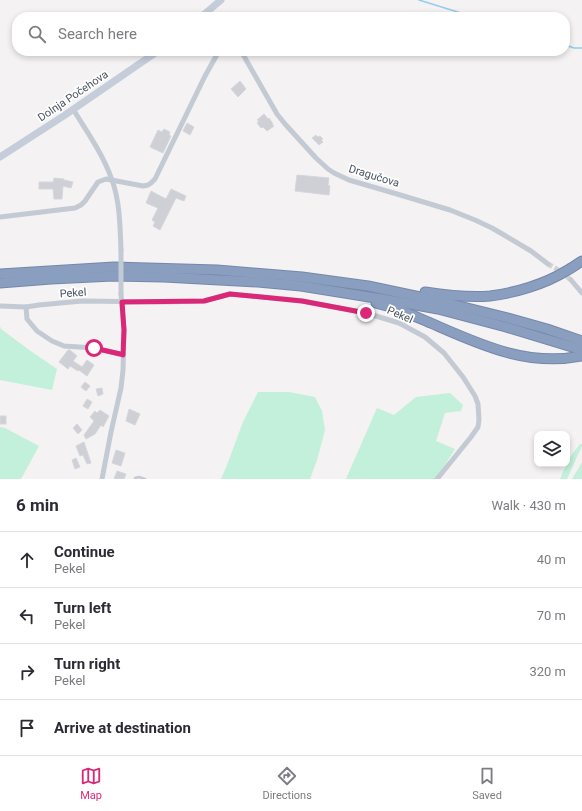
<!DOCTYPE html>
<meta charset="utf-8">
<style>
:root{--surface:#fff;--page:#f7f7f7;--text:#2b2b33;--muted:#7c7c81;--line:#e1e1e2;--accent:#db2777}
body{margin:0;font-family:Roboto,sans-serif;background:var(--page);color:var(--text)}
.controls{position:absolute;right:12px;bottom:12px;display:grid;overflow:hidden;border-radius:8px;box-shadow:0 2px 6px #0003}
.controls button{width:36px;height:36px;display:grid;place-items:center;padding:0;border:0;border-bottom:1px solid var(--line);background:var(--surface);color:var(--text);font:20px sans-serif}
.stop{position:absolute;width:12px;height:12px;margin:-9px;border:3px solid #db2777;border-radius:50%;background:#fff}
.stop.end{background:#db2777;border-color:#fff;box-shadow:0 1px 4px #0008}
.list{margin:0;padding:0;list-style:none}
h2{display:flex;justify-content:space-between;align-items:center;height:52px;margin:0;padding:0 16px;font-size:17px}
h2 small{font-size:13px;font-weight:400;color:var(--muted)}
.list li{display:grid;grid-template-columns:26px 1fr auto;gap:12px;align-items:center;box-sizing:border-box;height:56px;padding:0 16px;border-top:1px solid var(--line)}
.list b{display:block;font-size:15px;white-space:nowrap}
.list p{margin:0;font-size:13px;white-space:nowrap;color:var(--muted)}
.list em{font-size:13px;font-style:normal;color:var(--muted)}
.icon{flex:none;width:22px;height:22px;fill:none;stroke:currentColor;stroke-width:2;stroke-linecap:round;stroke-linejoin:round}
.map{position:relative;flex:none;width:582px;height:479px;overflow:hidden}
.search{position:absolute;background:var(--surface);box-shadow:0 2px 6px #0003;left:12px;right:12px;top:12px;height:44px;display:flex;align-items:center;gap:10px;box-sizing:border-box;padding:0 14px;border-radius:16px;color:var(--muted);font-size:15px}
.sheet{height:276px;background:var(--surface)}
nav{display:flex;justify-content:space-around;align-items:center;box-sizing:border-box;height:56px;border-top:1px solid var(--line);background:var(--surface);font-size:11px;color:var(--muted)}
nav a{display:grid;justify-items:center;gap:2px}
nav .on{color:var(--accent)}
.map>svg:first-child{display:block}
.green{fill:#c2f0da}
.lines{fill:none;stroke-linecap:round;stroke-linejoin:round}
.stream{stroke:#8fceed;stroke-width:1.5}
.building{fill:#ced0d6;stroke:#d6d7dd}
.minor-tunnel{stroke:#d2d2d5;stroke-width:5;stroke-dasharray:5 2.5;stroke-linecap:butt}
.motorway-casing{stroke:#7588ac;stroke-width:11}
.service{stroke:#c3cad3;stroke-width:2.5}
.minor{stroke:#c3cad3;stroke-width:5}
.secondary{stroke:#c5cdda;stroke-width:7}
.motorway{stroke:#8a9ec0;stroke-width:9}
.minor-bridge{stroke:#c3cad3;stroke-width:5}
.route{stroke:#db2777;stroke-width:5}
.labels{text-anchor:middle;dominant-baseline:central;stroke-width:3.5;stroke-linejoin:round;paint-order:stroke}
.street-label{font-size:11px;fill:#495260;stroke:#fff}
</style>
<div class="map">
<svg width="582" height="479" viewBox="0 0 582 479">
<rect width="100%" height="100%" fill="#f4f2f2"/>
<!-- green -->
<g class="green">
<path d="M 0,326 L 1,329 L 32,352 L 57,369 L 52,390 L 0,380 Z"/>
<path d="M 258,392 L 289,392 L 315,397 L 322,411 L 325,430 L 317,460 L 310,479 L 221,479 L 227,465 L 243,422 Z"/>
<path d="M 450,393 L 463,405 L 461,411 L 445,413 L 436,441 L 455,449 L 436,479 L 346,479 L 377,408 L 394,415 L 416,397 Z"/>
<path d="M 0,427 L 5,428 L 39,446 L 21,479 L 0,479 Z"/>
<path d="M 580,444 L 582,444 L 582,446 L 567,479 L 560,479 L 568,460 Z"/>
<path d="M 582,462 L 582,479 L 572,479 Z"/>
</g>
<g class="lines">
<!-- stream -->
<g class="stream">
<path d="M 419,0 L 474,17"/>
<path d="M 565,45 L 574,48 L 582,48"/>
</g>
</g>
<!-- building -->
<g class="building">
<path d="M 240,81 L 246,89 L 238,97 L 231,89 Z"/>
<path d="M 264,114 L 268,119 L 269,118 L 273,124 L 272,124 L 274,126 L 267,131 L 263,127 L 261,128 L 257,123 L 259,121 L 257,120 Z"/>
<path d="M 187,123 L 194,127 L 190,135 L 183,131 Z"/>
<path d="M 164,129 L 170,132 L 169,135 L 171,136 L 163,153 L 150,147 L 158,130 L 162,132 Z"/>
<path d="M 316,135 L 318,137 L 320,136 L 323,139 L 321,140 L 323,142 L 319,145 L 312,138 Z"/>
<path d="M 297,175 L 329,178 L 328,185 L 330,186 L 329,195 L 295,191 Z"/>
<path d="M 54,178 L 64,179 L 64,180 L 73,182 L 71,188 L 63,186 L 62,199 L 54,199 L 53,189 L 39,189 L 39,182 L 53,182 Z"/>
<path d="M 171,189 L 186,196 L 184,201 L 176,198 L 160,230 L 153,226 L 155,222 L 152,220 L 158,208 L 146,203 L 151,191 L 166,199 Z"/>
<path d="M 68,350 L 70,350 L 77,356 L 73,361 L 82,367 L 87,360 L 94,365 L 87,376 L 79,370 L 78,371 L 70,366 L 68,369 L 59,362 Z"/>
<path d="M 85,382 L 90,386 L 86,391 L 81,387 Z"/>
<path d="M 102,388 L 103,394 L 98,396 L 96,389 Z"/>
<path d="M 87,399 L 92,402 L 88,409 L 83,406 Z"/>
<path d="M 129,409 L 140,414 L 135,425 L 126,421 Z"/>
<path d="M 100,410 L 109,416 L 103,427 L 101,425 L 95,434 L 86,439 L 84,435 L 94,421 L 90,417 L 95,411 L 97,413 Z"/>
<rect x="0" y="416" width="6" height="8"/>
<path d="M 77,424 L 82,430 L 78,434 L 73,428 Z"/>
<path d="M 84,442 L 91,463 L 87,464 L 83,455 L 80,456 L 76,446 Z"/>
<path d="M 116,450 L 125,453 L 121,466 L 112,463 Z"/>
<path d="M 76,458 L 80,467 L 75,469 L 72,460 Z"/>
<path d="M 117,471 L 126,474 L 124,479 L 114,479 Z"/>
</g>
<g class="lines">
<!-- minor-tunnel -->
<path class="minor-tunnel" d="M 548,264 L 560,271 L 571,280"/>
<defs>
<g id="motorway">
<path d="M 0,274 L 114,267 L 217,270 L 302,277 L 368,286 L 439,301 L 508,318 L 547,329 L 582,341"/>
<path d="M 0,283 L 51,279 L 113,276 L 164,277 L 258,282 L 301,286 L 388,300 L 438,309 L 506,327 L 582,350"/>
<path d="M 425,292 C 445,295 469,298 490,296 C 515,293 545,284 566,271 C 572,268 577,264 582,261"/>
<path d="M 376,303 C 395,307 414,316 433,324 C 481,345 528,367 582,356"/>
</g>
</defs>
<!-- motorway casing -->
<use href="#motorway" class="motorway-casing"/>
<!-- service -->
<path class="service" d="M 135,478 L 139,477 L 145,479"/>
<!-- minor -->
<g class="minor">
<path d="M 241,51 L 277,114 L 285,124 L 316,158 L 328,169 L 334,173 L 349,180 L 397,194 L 450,210 L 475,220 L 492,228 L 504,235 L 531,251 L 548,264"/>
<path d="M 73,109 C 87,132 103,154 112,180 C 120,202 120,226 121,250"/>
<path d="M 0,217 L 75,208 L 81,205 L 85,201 L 98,182 L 106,179 L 143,186 L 148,185 L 151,183 L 155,179 L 205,76 L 219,51"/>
<path d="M 571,280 L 582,293"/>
<path d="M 0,306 L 26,307 L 39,305 L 82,301 L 161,302 L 204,301 L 230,294 L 302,301 L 366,313 L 399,323 L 425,337 L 444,353 L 463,377 L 475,396 L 478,404 L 479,420 L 478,427 L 471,437 L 437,479"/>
<path d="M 26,307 L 27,319 L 37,331 L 52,341 L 64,346 L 94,348 L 120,354 L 123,355"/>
<path d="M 102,479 L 111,432 L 121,388 L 123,370 L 124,330 L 121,294"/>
</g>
<!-- secondary -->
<g class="secondary">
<path d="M 201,17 L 221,0"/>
<path d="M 0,157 L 65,115 L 158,51"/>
</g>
<!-- motorway -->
<use href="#motorway" class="motorway"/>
<!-- minor-bridge -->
<path class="minor-bridge" d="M 121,250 L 121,294"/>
</g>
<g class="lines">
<!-- route -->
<path class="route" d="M 94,348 L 120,354 L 123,355 L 124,330 L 122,302 L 204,301 L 230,294 L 302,301 L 366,313"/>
</g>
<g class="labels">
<!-- street labels -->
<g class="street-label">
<text transform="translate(73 96) rotate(-34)">Dolnja Počehova</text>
<text transform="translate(374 176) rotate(17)">Dragučova</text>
<text transform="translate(73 293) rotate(-4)">Pekel</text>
<text transform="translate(400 315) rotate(23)">Pekel</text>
</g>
</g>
</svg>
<div class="controls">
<button><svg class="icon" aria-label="layers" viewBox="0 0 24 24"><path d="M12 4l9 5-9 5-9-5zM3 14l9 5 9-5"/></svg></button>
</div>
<div class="stop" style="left:94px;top:348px"></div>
<div class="stop end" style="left:366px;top:313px"></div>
<div class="search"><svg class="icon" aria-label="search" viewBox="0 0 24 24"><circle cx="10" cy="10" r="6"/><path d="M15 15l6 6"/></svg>Search here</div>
</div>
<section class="sheet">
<h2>6 min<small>Walk · 430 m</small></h2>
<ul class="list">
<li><svg class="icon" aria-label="ahead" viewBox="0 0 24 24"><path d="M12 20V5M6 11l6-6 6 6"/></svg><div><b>Continue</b><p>Pekel</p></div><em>40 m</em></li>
<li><svg class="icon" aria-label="left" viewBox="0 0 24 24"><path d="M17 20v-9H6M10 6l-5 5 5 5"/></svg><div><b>Turn left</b><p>Pekel</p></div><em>70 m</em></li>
<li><svg class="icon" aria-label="right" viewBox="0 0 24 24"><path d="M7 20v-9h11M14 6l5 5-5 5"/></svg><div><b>Turn right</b><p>Pekel</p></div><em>320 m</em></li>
<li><svg class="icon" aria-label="arrive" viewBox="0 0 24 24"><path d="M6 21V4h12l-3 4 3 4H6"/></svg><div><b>Arrive at destination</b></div></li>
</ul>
</section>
<nav>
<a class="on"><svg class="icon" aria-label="map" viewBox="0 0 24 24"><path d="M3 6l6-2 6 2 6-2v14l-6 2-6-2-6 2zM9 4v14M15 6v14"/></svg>Map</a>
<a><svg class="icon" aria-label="directions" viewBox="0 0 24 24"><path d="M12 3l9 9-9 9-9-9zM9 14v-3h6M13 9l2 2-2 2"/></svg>Directions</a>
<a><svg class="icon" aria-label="saved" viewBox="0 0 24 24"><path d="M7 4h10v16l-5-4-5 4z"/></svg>Saved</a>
</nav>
